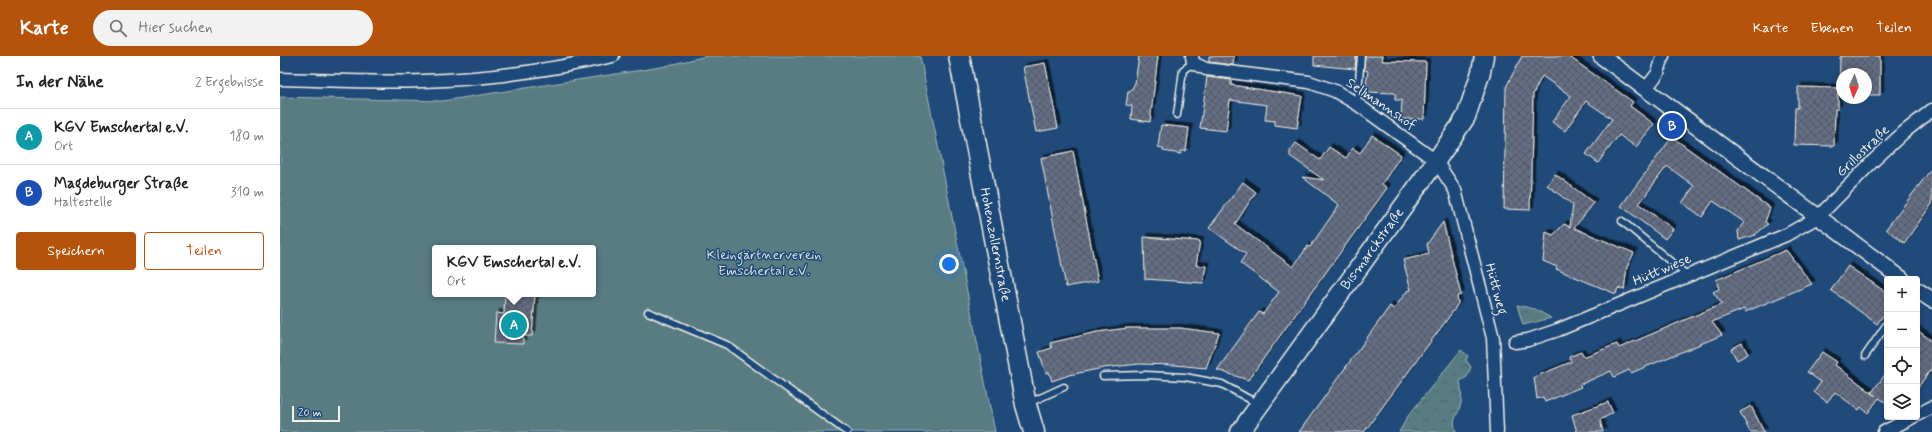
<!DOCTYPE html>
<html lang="de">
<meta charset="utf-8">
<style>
:root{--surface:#fff;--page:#f2f2f2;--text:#222;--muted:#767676;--line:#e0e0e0;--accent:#b45309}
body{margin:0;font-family:Mynerve,sans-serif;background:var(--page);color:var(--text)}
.controls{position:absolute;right:12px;bottom:12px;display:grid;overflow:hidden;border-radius:4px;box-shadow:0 2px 6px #0003}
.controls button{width:36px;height:36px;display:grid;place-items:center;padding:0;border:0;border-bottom:1px solid var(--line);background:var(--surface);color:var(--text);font:20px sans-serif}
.compass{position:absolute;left:1556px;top:12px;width:36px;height:36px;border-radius:50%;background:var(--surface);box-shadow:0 2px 6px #0003;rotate:183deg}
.scale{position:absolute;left:12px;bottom:10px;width:48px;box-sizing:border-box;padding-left:4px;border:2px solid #f4f1e8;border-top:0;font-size:11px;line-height:14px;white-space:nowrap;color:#f4f1e8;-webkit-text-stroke:3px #1f4a7a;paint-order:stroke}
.you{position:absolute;left:669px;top:208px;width:14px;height:14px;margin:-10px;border:3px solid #fff;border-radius:50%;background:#1a73e8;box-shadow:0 0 0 6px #1a73e833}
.badge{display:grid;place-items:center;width:26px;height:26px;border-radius:50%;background:var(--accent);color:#fff;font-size:13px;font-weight:700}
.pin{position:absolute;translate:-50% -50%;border:2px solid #fff;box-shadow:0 1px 4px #0006}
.popup{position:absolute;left:152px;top:189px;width:164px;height:52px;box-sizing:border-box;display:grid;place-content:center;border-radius:4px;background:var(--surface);filter:drop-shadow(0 1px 3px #0005);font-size:13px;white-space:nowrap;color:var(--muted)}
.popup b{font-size:15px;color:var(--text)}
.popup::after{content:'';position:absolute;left:50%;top:100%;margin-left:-8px;border:8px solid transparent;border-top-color:var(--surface)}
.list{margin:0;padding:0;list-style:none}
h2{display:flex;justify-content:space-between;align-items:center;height:52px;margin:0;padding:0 16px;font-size:17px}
h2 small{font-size:13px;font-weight:400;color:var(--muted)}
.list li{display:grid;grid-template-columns:26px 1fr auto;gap:12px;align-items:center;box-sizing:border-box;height:56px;padding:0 16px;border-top:1px solid var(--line)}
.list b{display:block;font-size:15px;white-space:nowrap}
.list p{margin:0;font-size:13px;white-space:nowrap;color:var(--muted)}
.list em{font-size:13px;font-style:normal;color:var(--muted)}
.actions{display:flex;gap:8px;padding:12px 16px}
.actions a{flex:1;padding:9px 0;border:1px solid var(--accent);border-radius:4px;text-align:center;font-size:14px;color:var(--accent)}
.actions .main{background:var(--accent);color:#fff}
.icon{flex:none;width:22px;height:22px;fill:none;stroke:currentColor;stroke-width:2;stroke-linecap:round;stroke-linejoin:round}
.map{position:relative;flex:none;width:1652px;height:376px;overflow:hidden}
header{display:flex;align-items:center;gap:24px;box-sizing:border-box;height:56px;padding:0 20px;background:var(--accent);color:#fff}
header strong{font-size:19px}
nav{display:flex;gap:22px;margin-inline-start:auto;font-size:14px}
.search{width:280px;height:36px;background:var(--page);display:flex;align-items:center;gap:10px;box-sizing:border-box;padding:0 14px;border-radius:22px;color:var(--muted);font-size:15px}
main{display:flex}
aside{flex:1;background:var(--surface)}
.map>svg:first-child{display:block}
.green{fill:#587c82;stroke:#a6b6b5;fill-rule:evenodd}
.park{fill:url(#park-crowns);stroke:#a6b6b5}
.building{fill:url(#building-cross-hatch);stroke:#f4f1e8;filter:url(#shadow)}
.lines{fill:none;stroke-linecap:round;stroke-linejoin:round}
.service-casing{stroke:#f4f1e8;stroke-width:9}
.minor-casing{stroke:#f4f1e8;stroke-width:15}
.tertiary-casing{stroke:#f4f1e8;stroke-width:18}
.secondary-casing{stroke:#f4f1e8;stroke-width:21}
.primary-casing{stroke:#f4f1e8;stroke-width:23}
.service{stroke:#1f4a7a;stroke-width:6}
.minor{stroke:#1f4a7a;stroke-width:12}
.tertiary{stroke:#1f4a7a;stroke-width:15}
.secondary{stroke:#1f4a7a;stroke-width:18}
.primary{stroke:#1f4a7a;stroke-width:20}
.labels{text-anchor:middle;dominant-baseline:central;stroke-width:3;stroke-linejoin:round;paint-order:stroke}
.street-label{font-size:14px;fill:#f4f1e8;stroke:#1f4a7a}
.park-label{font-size:14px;fill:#dddfd9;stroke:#1f4a7a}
</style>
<header>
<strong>Karte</strong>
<div class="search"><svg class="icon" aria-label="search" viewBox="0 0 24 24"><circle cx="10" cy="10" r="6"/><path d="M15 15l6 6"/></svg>Hier suchen</div>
<nav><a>Karte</a><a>Ebenen</a><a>Teilen</a></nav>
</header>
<main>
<aside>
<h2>In der Nähe<small>2 Ergebnisse</small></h2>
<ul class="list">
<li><span class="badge" style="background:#0f9aa8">A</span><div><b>KGV Emschertal e.V.</b><p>Ort</p></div><em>180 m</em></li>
<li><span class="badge" style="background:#1a4fb4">B</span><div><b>Magdeburger Straße</b><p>Haltestelle</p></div><em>310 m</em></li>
</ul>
<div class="actions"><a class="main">Speichern</a><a>Teilen</a></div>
</aside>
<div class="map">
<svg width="1652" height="376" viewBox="0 0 1652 376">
<defs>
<pattern id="park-crowns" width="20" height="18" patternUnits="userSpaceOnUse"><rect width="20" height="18" fill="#587c82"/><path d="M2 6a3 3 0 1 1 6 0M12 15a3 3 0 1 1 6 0" fill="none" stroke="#516567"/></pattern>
<pattern id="building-cross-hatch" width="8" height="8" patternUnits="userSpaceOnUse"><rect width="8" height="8" fill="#636d84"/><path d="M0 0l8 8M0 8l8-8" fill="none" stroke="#555962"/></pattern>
<filter id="shadow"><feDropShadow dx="3.5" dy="-3.5" stdDeviation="0" flood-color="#0009"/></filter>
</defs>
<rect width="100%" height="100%" fill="#1f4a7a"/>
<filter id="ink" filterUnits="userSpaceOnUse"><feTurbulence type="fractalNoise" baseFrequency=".025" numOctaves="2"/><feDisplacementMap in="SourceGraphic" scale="8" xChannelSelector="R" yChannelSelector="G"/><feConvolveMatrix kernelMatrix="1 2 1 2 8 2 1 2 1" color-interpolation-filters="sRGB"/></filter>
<g filter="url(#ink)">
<!-- green -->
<path class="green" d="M 426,0 L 640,0 L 715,376 L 0,376 L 0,41 L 162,45 L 381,11 ZM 155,192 L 313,192 L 313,238 L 155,238 Z"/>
<!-- park -->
<g class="park">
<path d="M 1237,249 L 1255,253 L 1271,262 L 1243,269 Z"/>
<path d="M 1181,294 L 1188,300 L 1186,304 L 1191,311 L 1187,321 L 1180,325 C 1181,333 1183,343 1180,351 C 1176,363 1172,362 1176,376 L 1119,376 L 1128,360 Z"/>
</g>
<!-- building -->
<g class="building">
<path d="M 859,0 L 878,0 L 870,66 L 851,63 L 852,50 L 846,49 L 848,36 L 850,36 L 855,27 Z"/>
<path d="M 929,0 L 954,0 L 953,9 L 929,6 Z"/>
<path d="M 1034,0 L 1076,0 L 1075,13 L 1034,9 Z"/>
<path d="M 1085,0 L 1103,0 L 1102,5 L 1146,6 L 1144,63 L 1121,63 L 1122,44 L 1115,44 L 1115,37 L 1085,36 L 1088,15 L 1084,14 Z"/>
<path d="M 1242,0 L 1288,0 L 1353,46 L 1350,50 L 1374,68 L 1356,91 L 1339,79 L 1318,107 L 1306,98 L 1332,63 L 1306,45 L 1285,75 L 1272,66 L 1291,40 L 1262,20 L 1253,38 L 1250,154 L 1224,153 L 1226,31 Z"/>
<path d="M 1562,0 L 1600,0 L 1600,39 L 1586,39 L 1586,18 L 1562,18 L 1562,38 L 1559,38 L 1560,1 Z"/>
<path d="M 765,7 L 778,72 L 756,76 L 743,11 Z"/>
<path d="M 927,21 L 951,24 L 951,29 L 1022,40 L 1017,72 L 995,69 L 995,65 L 985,64 L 987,49 L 950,44 L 946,75 L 920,72 Z"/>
<path d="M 1518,31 L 1558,32 L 1558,53 L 1555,53 L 1554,90 L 1514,89 L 1515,52 L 1518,52 Z"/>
<path d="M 881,69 L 909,72 L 906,95 L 901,95 L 901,98 L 883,95 L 883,92 L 878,91 Z"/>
<path d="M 1092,79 L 1121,99 L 1102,128 L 1107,132 L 968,324 L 937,314 L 979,256 L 983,258 L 999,236 L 960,207 L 966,198 L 929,172 L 963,126 L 976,136 L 955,168 L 1013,211 L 1028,190 L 1030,191 L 1059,149 L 1022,121 L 1044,124 L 1010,100 L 1010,95 L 1016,87 L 1040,104 L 1049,91 L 1066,102 L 1073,92 L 1080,97 Z"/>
<path d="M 1392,81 L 1490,152 L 1485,166 L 1488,168 L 1475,179 L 1459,184 L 1458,175 L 1464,166 L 1433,145 L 1422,161 L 1414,155 L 1402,147 L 1414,130 L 1387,110 L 1359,148 L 1393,173 L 1385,183 L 1341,150 Z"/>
<path d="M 793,95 L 818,225 L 786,231 L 761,102 Z"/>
<path d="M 1652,112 L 1652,148 L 1624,187 L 1606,173 Z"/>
<path d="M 1275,118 L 1314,147 L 1294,172 L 1354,197 L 1347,211 L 1344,234 L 1338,232 L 1336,238 L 1276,213 L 1277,211 L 1263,205 L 1266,176 L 1273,179 L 1284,168 L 1290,171 L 1293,149 L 1267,129 Z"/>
<path d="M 1163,166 L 1181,239 L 1177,240 L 1178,247 L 1174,254 L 1084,376 L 1019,376 L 1110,250 L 1114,253 L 1127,235 L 1131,234 L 1123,204 L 1149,198 L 1147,188 Z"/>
<path d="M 864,181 L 920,185 L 916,209 L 926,210 L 923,227 L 865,223 Z"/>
<path d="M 1506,194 L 1532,228 L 1465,256 L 1464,253 L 1432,266 L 1442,279 L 1351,317 L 1349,314 L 1334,321 L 1331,315 L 1299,329 L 1301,331 L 1265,346 L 1263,341 L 1257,343 L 1254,321 L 1291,306 L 1289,301 L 1301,296 L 1303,300 L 1306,300 L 1337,288 L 1339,292 L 1442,248 L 1433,236 L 1439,233 L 1436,224 Z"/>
<path d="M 1568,210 L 1607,237 L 1607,254 L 1597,268 L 1551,234 Z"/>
<path d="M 225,238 L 255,238 L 252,280 L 243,280 L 243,288 L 214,287 L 216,257 L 224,258 Z"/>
<path d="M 848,272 L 900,272 L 939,277 L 926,312 L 895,309 L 859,308 L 823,312 L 789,319 L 772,325 L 769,316 L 766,317 L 759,296 L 772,292 L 770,287 L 817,276 Z"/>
<path d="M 1637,274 L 1652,285 L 1652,312 L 1637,333 Z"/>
<path d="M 1462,287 L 1468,298 L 1457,304 L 1451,293 Z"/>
<path d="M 1542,296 L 1557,306 L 1555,309 L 1596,340 L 1592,336 L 1607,316 L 1607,347 L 1599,342 L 1588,357 L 1581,351 L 1579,354 L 1555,336 L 1547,346 L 1534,336 L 1541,326 L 1527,316 Z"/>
<path d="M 1328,346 L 1333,357 L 1320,364 L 1323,376 L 1297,376 L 1292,359 Z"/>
<path d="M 1471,350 L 1484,376 L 1470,376 L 1460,356 Z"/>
</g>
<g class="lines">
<defs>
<g id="service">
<path d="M 1077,48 L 1081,0"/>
<path d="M 897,59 L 903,14 L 913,7"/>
<path d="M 1342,165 L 1408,220"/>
<path d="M 368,256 L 447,289 L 567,376"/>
<path d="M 1585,300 L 1607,268"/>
<path d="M 823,320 L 866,319 L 905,321 L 942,328 L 978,348"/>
<path d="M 749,347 L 784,331"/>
</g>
<g id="minor">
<path d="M 912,0 L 913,7 L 926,13 L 1029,26 L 1055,35 L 1077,48 L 1156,105 L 1175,134 L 1213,282 L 1217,376"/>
<path d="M 0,23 C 47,24 96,27 143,25 C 206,23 272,14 333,0"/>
<path d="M 1365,34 L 1378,17 L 1383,0"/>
<path d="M 1235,286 L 1248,284 L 1278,274 L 1506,179 L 1538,161 L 1593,105 L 1623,77 L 1652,54"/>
<path d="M 1637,359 L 1652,351"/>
<path d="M 1604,376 L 1633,361"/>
</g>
<g id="tertiary">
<path d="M 1321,0 L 1622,223"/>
<path d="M 1637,234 L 1652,244"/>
</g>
<g id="secondary">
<path id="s1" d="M 960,376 L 1156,105 L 1186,61 L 1201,16 L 1204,0"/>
</g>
<g id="primary">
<path id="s2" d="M 679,0 L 746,349 L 754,376"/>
</g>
</defs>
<!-- service casing -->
<use href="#service" class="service-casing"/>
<!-- minor casing -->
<use href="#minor" class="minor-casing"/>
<!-- tertiary casing -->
<use href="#tertiary" class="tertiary-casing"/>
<!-- secondary casing -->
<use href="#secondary" class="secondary-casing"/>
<!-- primary casing -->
<use href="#primary" class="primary-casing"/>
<!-- service -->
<use href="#service" class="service"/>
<!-- minor -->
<use href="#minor" class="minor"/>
<!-- tertiary -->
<use href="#tertiary" class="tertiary"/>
<!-- secondary -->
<use href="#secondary" class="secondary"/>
<!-- primary -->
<use href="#primary" class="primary"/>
</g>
</g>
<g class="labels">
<!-- street labels -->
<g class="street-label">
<text transform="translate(1101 48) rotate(34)">Sellmannshof</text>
<text transform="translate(1583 95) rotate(-44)">Grillostraße</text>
<text stroke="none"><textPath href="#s2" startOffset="192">Hohenzollernstraße</textPath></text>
<text stroke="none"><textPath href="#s1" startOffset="226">Bismarckstraße</textPath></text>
<text transform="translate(1382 214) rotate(-23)">Hüttwiese</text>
<text transform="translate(1216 233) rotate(75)">Hüttweg</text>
</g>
<!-- park labels -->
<g class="park-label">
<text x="484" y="199">Kleingärtnerverein<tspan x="484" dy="16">Emschertal e.V.</tspan></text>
</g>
</g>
</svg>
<div class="controls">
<button>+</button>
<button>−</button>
<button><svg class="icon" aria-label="locate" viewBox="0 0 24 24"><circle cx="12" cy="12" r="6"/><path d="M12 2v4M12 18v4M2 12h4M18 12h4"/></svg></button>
<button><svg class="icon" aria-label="layers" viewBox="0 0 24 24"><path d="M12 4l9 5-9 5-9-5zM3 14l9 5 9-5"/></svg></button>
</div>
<svg class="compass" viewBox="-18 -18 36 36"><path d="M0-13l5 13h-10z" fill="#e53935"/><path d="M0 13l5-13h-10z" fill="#767676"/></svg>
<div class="scale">20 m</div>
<div class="you"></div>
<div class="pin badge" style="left:234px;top:269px;background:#0f9aa8">A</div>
<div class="popup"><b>KGV Emschertal e.V.</b>Ort</div>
<div class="pin badge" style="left:1392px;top:70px;background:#1a4fb4">B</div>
</div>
</main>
